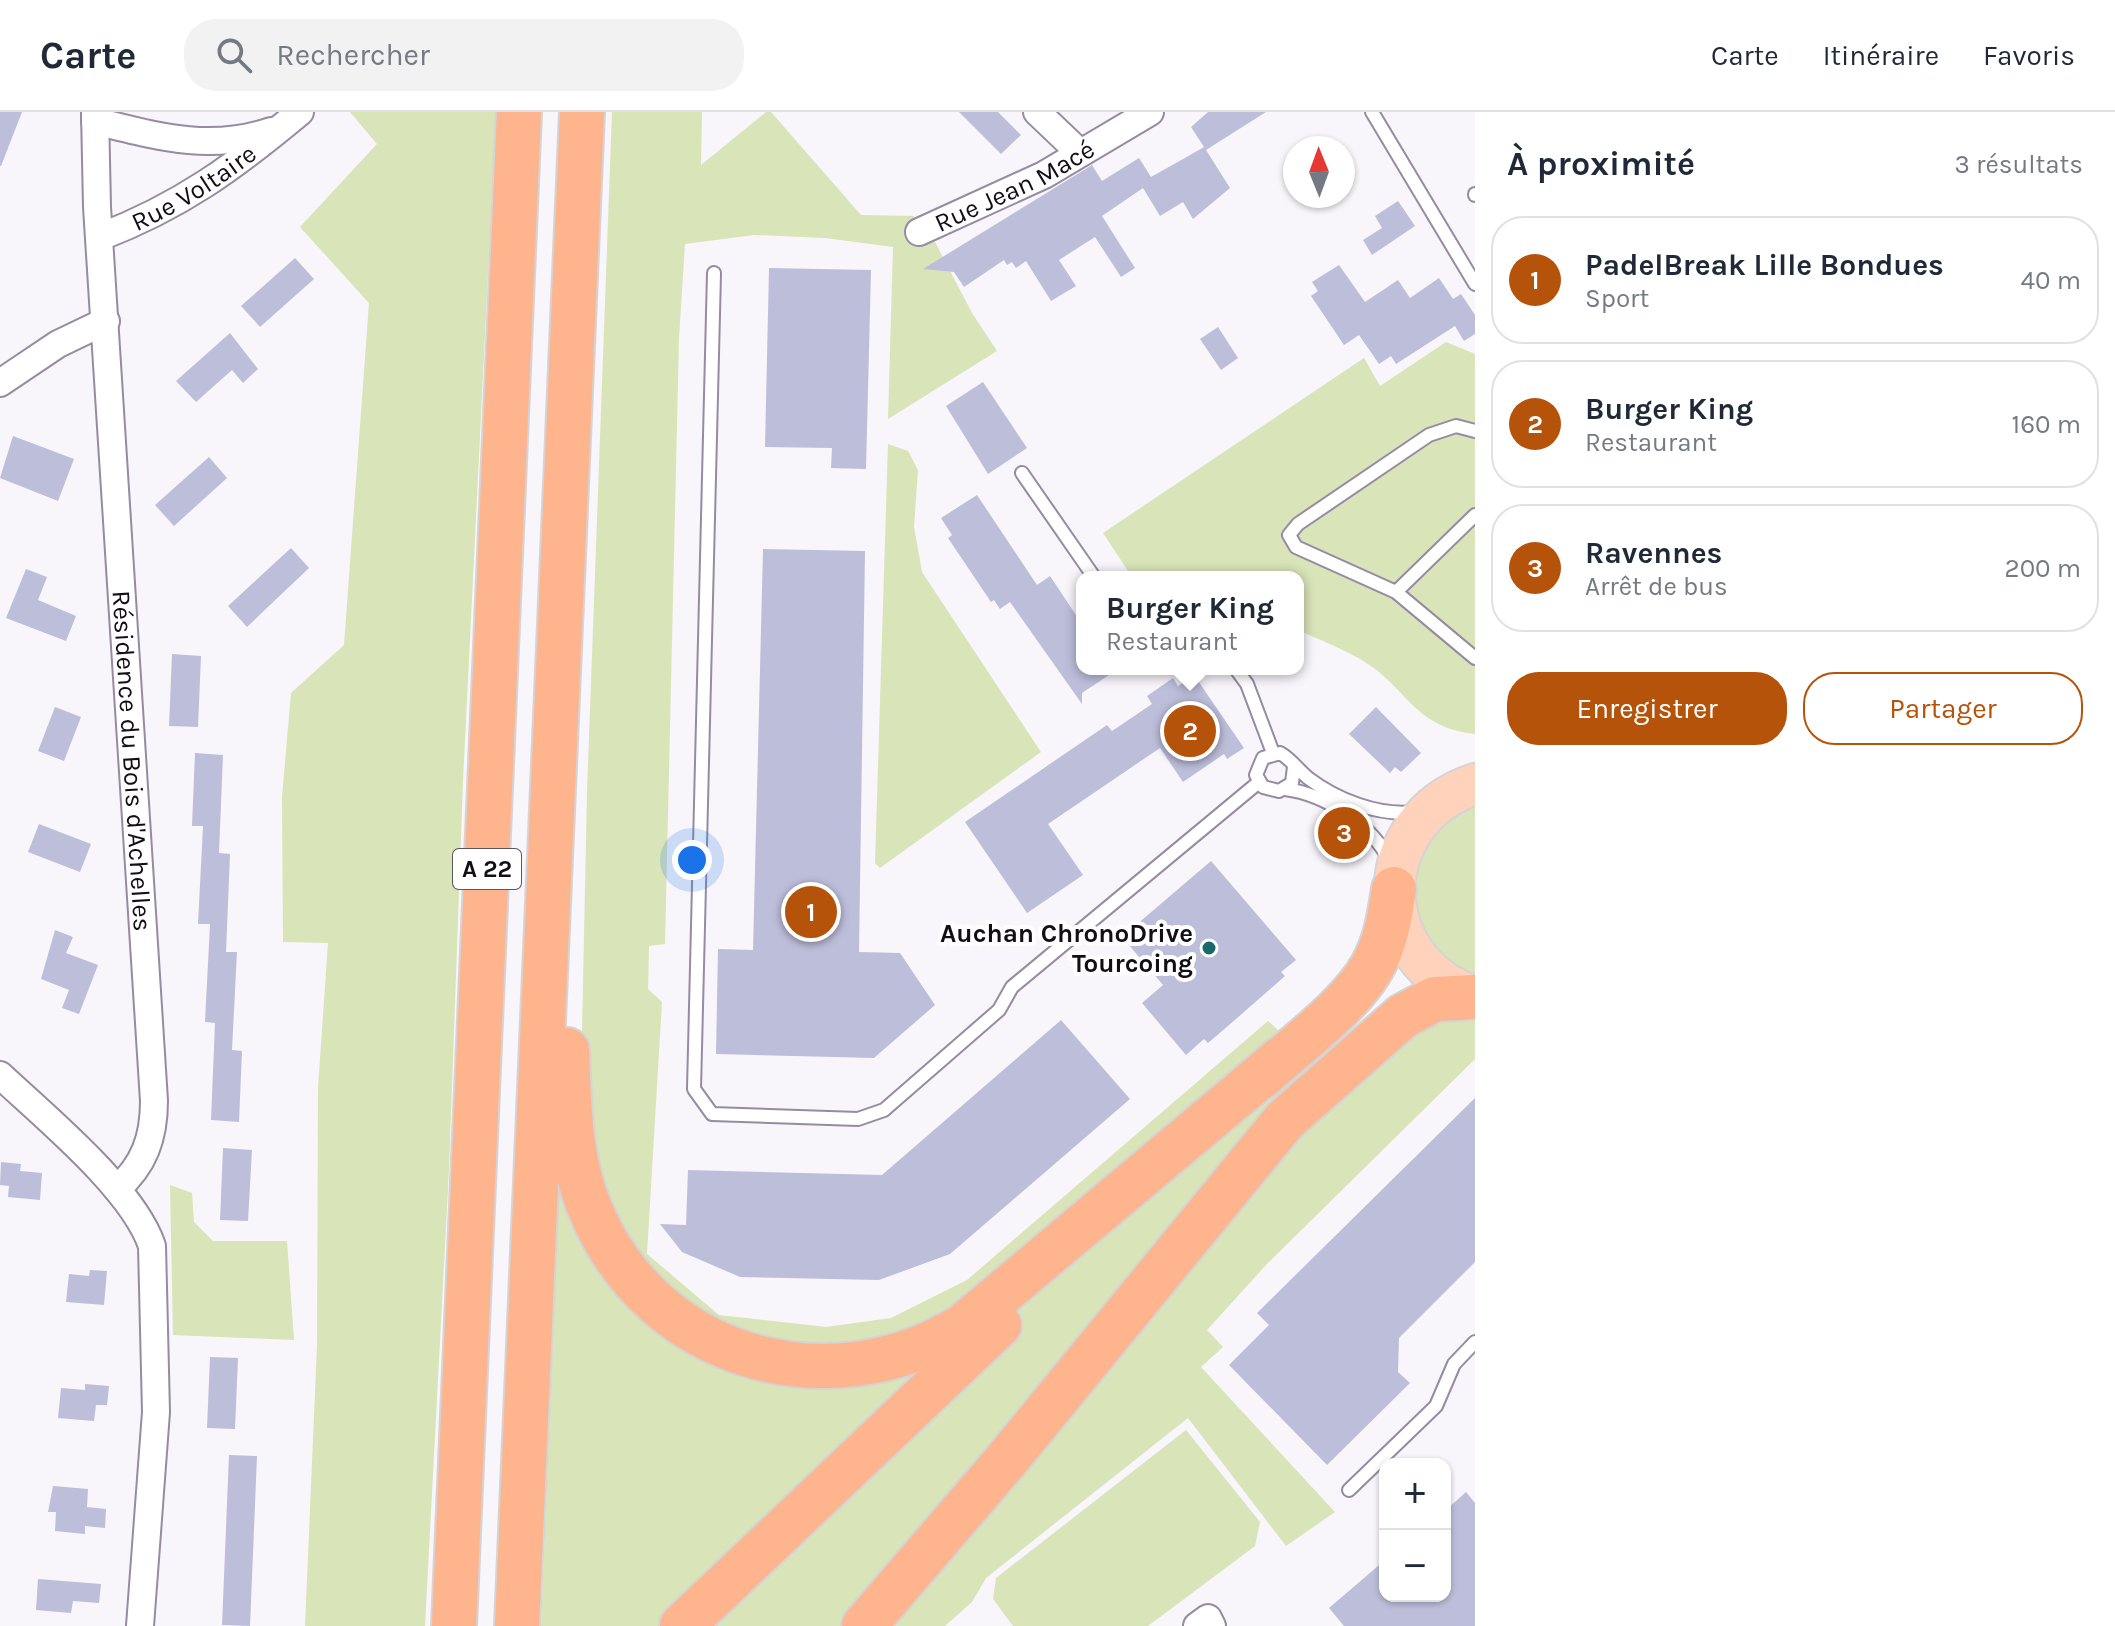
<!DOCTYPE html>
<html lang="fr">
<meta charset="utf-8">
<style>
:root{--surface:#fff;--page:#f2f2f3;--text:#1f2937;--muted:#747a83;--line:#e0e1e3;--accent:#b45309}
body{margin:0;font-family:Karla,sans-serif;background:var(--page);color:var(--text)}
.controls{position:absolute;right:24px;bottom:24px;display:grid;overflow:hidden;border-radius:16px;box-shadow:0 2px 6px #0004}
.controls button{width:72px;height:72px;display:grid;place-items:center;padding:0;border:0;border-bottom:2px solid var(--line);background:var(--surface);color:var(--text);font:40px sans-serif}
.compass{position:absolute;left:1283px;top:24px;width:72px;height:72px;border-radius:50%;background:var(--surface);box-shadow:0 2px 6px #0004;rotate:359deg}
.you{position:absolute;left:692px;top:748px;width:28px;height:28px;margin:-20px;border:6px solid #fff;border-radius:50%;background:#1a73e8;box-shadow:0 0 0 12px #1a73e833}
.badge{display:grid;place-items:center;width:52px;height:52px;border-radius:50%;background:var(--accent);color:#fff;font-size:26px;font-weight:700}
.pin{position:absolute;translate:-50% -50%;border:4px solid #fff;box-shadow:0 2px 8px #0006}
.popup{position:absolute;left:1076px;top:459px;width:228px;height:104px;box-sizing:border-box;display:grid;place-content:center;border-radius:16px;background:var(--surface);filter:drop-shadow(0 2px 6px #0005);font-size:26px;white-space:nowrap;color:var(--muted)}
.popup b{font-size:30px;color:var(--text)}
.popup::after{content:'';position:absolute;left:50%;top:100%;margin-left:-16px;border:16px solid transparent;border-top-color:var(--surface)}
.list{margin:0;padding:0;list-style:none}
h2{display:flex;justify-content:space-between;align-items:center;height:104px;margin:0;padding:0 32px;font-size:34px}
h2 small{font-size:26px;font-weight:400;color:var(--muted)}
.list li{display:grid;grid-template-columns:52px 1fr auto;gap:24px;align-items:center;box-sizing:border-box;height:128px;margin:0 16px 16px;padding:0 16px;border:2px solid var(--line);border-radius:32px}
.list b{display:block;font-size:30px;white-space:nowrap}
.list p{margin:0;font-size:26px;white-space:nowrap;color:var(--muted)}
.list em{font-size:26px;font-style:normal;color:var(--muted)}
.actions{display:flex;gap:16px;padding:24px 32px}
.actions a{flex:1;padding:18px 0;border:2px solid var(--accent);border-radius:32px;text-align:center;font-size:28px;color:var(--accent)}
.actions .main{background:var(--accent);color:#fff}
.icon{flex:none;width:44px;height:44px;fill:none;stroke:currentColor;stroke-width:2;stroke-linecap:round;stroke-linejoin:round}
.map{position:relative;flex:none;width:1475px;height:1514px;overflow:hidden}
header{display:flex;align-items:center;gap:48px;box-sizing:border-box;height:112px;padding:0 40px;background:var(--surface);border-bottom:2px solid var(--line)}
header strong{font-size:38px}
nav{display:flex;gap:44px;margin-inline-start:auto;font-size:28px}
.search{width:560px;height:72px;background:var(--page);display:flex;align-items:center;gap:20px;box-sizing:border-box;padding:0 28px;border-radius:32px;color:var(--muted);font-size:30px}
main{display:flex}
aside{flex:1;background:var(--surface)}
.map>svg:first-child{display:block}
.green{fill:#d9e4b8}
.building{fill:#bdbeda}
.lines{fill:none;stroke-linecap:round;stroke-linejoin:round}
.lane-casing{stroke:#978aa3;stroke-width:16}
.street-casing{stroke:#978aa3;stroke-width:30}
.primary-casing{stroke:#d4d3d5;stroke-width:44}
.highway-casing{stroke:#d4d3d5;stroke-width:48}
.lane{stroke:#fff;stroke-width:12}
.street{stroke:#fff;stroke-width:26}
.primary{stroke:#fed2bb;stroke-width:40}
.highway{stroke:#feb48d;stroke-width:44}
.poi-dot{fill:#1b686b;stroke:#fff;stroke-width:3}
.labels{text-anchor:middle;dominant-baseline:central;stroke-width:8;stroke-linejoin:round;paint-order:stroke}
.shield{fill:#fff;stroke:#59565c;stroke-width:2}
.shield-label{font-size:24px;font-weight:bold;fill:#120d16}
.street-label{font-size:26px;fill:#120d16;stroke:#fff}
.poi-label{font-size:26px;font-weight:bold;fill:#120d16;stroke:#fff;text-anchor:end}
</style>
<header>
<strong>Carte</strong>
<div class="search"><svg class="icon" aria-label="search" viewBox="0 0 24 24"><circle cx="10" cy="10" r="6"/><path d="M15 15l6 6"/></svg>Rechercher</div>
<nav><a>Carte</a><a>Itinéraire</a><a>Favoris</a></nav>
</header>
<main>
<div class="map">
<svg width="1475" height="1514" viewBox="0 0 1475 1514">
<rect width="100%" height="100%" fill="#f8f5fb"/>
<!-- green -->
<g class="green">
<path d="M 350,0 L 496,0 L 463,669 L 449,1058 L 425,1514 L 305,1514 L 317,1234 L 318,976 L 328,831 L 283,830 L 282,685 L 291,581 L 344,533 L 369,191 L 300,115 L 377,32 Z"/>
<path d="M 612,0 L 702,0 L 701,53 L 766,0 L 771,0 L 861,103 L 914,104 L 916,131 L 935,130 L 972,201 L 997,239 L 888,307 L 893,135 L 825,126 L 754,123 L 685,132 L 679,226 L 665,832 L 649,834 L 648,877 L 662,890 L 647,1142 L 719,1203 L 826,1215 L 891,1206 L 967,1168 L 1268,909 L 1342,976 L 1426,906 L 1475,899 L 1475,947 L 1266,1153 L 1207,1218 L 1223,1235 L 1201,1255 L 1335,1400 L 1286,1434 L 1188,1306 L 986,1466 L 972,1490 L 945,1514 L 541,1514 L 561,1029 L 581,968 L 587,680 Z"/>
<path d="M 1446,230 L 1475,242 L 1475,622 C 1414,615 1409,578 1365,550 C 1344,537 1320,528 1298,518 L 1298,465 L 1132,465 L 1103,421 L 1364,246 L 1380,274 Z"/>
<path d="M 888,332 L 908,339 L 918,358 L 914,415 L 922,460 L 1041,640 L 880,756 L 875,751 Z"/>
<path d="M 1475,686 L 1475,868 L 1464,864 L 1416,814 L 1413,746 L 1465,690 Z"/>
<path d="M 170,1073 L 192,1081 L 194,1110 L 213,1129 L 287,1129 L 294,1228 L 173,1223 Z"/>
<path d="M 1186,1318 L 1260,1410 L 1255,1434 L 1148,1514 L 1013,1514 L 993,1487 L 996,1466 Z"/>
</g>
<!-- building -->
<g class="building">
<path d="M 0,0 L 22,0 L 1,54 L 0,54 Z"/>
<path d="M 959,0 L 998,0 L 1021,23 L 1001,42 Z"/>
<path d="M 1208,0 L 1266,0 L 1206,38 L 1230,76 L 1193,107 L 1183,90 L 1160,104 L 1143,76 L 1102,104 L 1135,156 L 1121,165 L 1095,125 L 1059,148 L 1076,174 L 1051,189 L 1026,149 L 1016,156 L 1012,150 L 1007,153 L 1004,148 L 964,175 L 954,160 L 923,157 L 1092,53 L 1102,69 L 1139,46 L 1151,65 L 1183,47 L 1204,35 L 1191,15 Z"/>
<path d="M 1398,89 L 1415,114 L 1372,143 L 1363,128 L 1382,116 L 1375,104 Z"/>
<path d="M 295,146 L 314,167 L 260,215 L 241,194 Z"/>
<path d="M 1339,153 L 1365,190 L 1398,168 L 1410,186 L 1439,166 L 1453,187 L 1461,182 L 1475,203 L 1475,222 L 1464,229 L 1455,214 L 1396,252 L 1391,244 L 1379,252 L 1359,223 L 1344,233 L 1311,184 L 1318,179 L 1312,170 Z"/>
<path d="M 769,156 L 871,158 L 866,357 L 831,356 L 832,336 L 765,335 Z"/>
<path d="M 1218,215 L 1238,246 L 1221,258 L 1200,227 Z"/>
<path d="M 230,221 L 258,257 L 243,271 L 232,258 L 196,290 L 176,269 Z"/>
<path d="M 983,270 L 1027,336 L 988,362 L 946,294 Z"/>
<path d="M 13,324 L 74,347 L 58,389 L 0,366 Z"/>
<path d="M 209,345 L 227,366 L 174,414 L 155,393 Z"/>
<path d="M 977,383 L 1037,473 L 1050,464 L 1082,512 L 1082,557 L 1118,557 L 1082,581 L 1082,592 L 1010,490 L 1000,497 L 994,488 L 991,490 L 948,426 L 952,423 L 941,406 Z"/>
<path d="M 291,436 L 309,456 L 247,515 L 228,494 Z"/>
<path d="M 763,437 L 865,439 L 859,840 L 900,841 L 935,893 L 874,946 L 716,942 L 718,837 L 753,838 Z"/>
<path d="M 26,457 L 47,465 L 38,488 L 76,504 L 66,529 L 6,506 Z"/>
<path d="M 172,542 L 201,544 L 198,615 L 169,614 Z"/>
<path d="M 1194,563 L 1244,636 L 1227,647 L 1224,642 L 1183,670 L 1160,636 L 1048,712 L 1083,763 L 1027,801 L 965,710 L 1107,613 L 1112,619 L 1152,592 L 1147,584 L 1173,566 L 1178,574 Z"/>
<path d="M 55,595 L 81,605 L 64,649 L 38,639 Z"/>
<path d="M 1376,595 L 1421,641 L 1401,660 L 1395,655 L 1390,661 L 1349,622 Z"/>
<path d="M 195,641 L 223,643 L 219,741 L 230,742 L 226,840 L 237,840 L 232,938 L 242,939 L 239,1010 L 211,1008 L 215,911 L 205,910 L 210,812 L 198,812 L 203,714 L 192,714 Z"/>
<path d="M 39,712 L 91,732 L 80,760 L 28,740 Z"/>
<path d="M 1211,749 L 1296,848 L 1281,860 L 1285,864 L 1236,907 L 1208,931 L 1204,927 L 1186,943 L 1142,891 L 1163,873 L 1122,825 Z"/>
<path d="M 55,818 L 73,825 L 66,841 L 98,853 L 79,902 L 62,896 L 69,878 L 41,867 Z"/>
<path d="M 1061,908 L 1130,987 L 950,1142 L 879,1168 L 740,1165 L 682,1140 L 660,1112 L 686,1113 L 688,1058 L 882,1063 Z"/>
<path d="M 1475,986 L 1475,1150 L 1399,1226 L 1398,1260 L 1410,1271 L 1327,1353 L 1229,1253 L 1269,1213 L 1257,1201 Z"/>
<path d="M 223,1036 L 252,1038 L 248,1109 L 220,1108 Z"/>
<path d="M 1,1050 L 21,1052 L 20,1059 L 42,1061 L 40,1088 L 8,1085 L 9,1074 L 0,1073 Z"/>
<path d="M 90,1158 L 107,1159 L 104,1193 L 66,1190 L 69,1162 L 89,1164 Z"/>
<path d="M 210,1245 L 238,1246 L 235,1317 L 207,1316 Z"/>
<path d="M 85,1272 L 109,1274 L 107,1293 L 96,1293 L 94,1309 L 58,1306 L 61,1276 L 85,1278 Z"/>
<path d="M 229,1343 L 257,1344 L 250,1514 L 222,1513 Z"/>
<path d="M 53,1374 L 88,1377 L 87,1395 L 106,1397 L 105,1416 L 85,1414 L 85,1422 L 55,1419 L 56,1400 L 48,1400 Z"/>
<path d="M 1466,1380 L 1475,1391 L 1475,1514 L 1344,1514 L 1329,1496 L 1385,1448 L 1385,1484 L 1445,1484 L 1445,1399 Z"/>
<path d="M 38,1467 L 101,1472 L 99,1491 L 73,1489 L 71,1501 L 36,1498 Z"/>
</g>
<g class="lines">
<defs>
<g id="lane">
<path d="M 1372,0 L 1475,172"/>
<path d="M 1475,82 L 1475,83"/>
<path d="M 714,161 L 694,977 L 712,1002 L 858,1007 L 884,998 L 999,898 L 1012,875 L 1259,670"/>
<path d="M 1475,319 L 1456,314 L 1429,323 L 1298,412 L 1289,423 L 1296,435 L 1396,480 L 1475,546"/>
<path d="M 1022,361 L 1094,465"/>
<path d="M 1396,480 L 1475,403"/>
<path d="M 1236,557 L 1247,572 L 1273,641"/>
<path d="M 1294,655 L 1292,671 L 1279,679 L 1263,675 L 1256,663 L 1263,646 L 1280,641 C 1291,647 1298,658 1308,666 C 1337,688 1378,704 1414,700"/>
<path d="M 1285,677 C 1325,682 1373,713 1390,750"/>
<path d="M 1349,1378 L 1436,1294 L 1454,1252 L 1475,1230"/>
</g>
<g id="street">
<path id="s1" d="M 95,0 L 97,95 L 154,989 C 154,1026 144,1053 117,1077"/>
<path d="M 1037,0 L 1080,41"/>
<path d="M 95,9 C 156,24 209,40 271,19"/>
<path id="s2" d="M 919,120 L 1044,63 L 1150,0"/>
<path id="s3" d="M 100,125 C 181,94 234,55 300,0"/>
<path d="M 0,271 L 58,232 L 106,209"/>
<path d="M 0,963 C 45,1005 133,1077 152,1134 L 156,1300 L 140,1514"/>
<path d="M 1197,1514 L 1208,1506 L 1212,1514"/>
</g>
<path id="primary" d="M 1475,672 C 1368,708 1368,849 1475,885"/>
<g id="highway">
<path d="M 567,938 C 569,992 569,1049 591,1099 C 653,1247 828,1297 963,1214 L 1282,946"/>
<path d="M 1261,965 C 1296,933 1349,895 1372,855 C 1386,831 1390,804 1394,777"/>
<path d="M 454,1514 L 519,0"/>
<path d="M 517,1514 L 582,0"/>
<path d="M 682,1514 L 999,1213"/>
<path d="M 864,1514 L 1009,1345 L 1285,1008 L 1403,904 L 1435,887 L 1474,885"/>
</g>
</defs>
<!-- lane casing -->
<use href="#lane" class="lane-casing"/>
<!-- street casing -->
<use href="#street" class="street-casing"/>
<!-- primary casing -->
<use href="#primary" class="primary-casing"/>
<!-- highway casing -->
<use href="#highway" class="highway-casing"/>
<!-- lane -->
<use href="#lane" class="lane"/>
<!-- street -->
<use href="#street" class="street"/>
<!-- primary -->
<use href="#primary" class="primary"/>
<!-- highway -->
<use href="#highway" class="highway"/>
</g>
<!-- markers -->
<circle class="poi-dot" cx="1209" cy="836" r="8"/>
<g class="labels">
<!-- shield labels -->
<rect class="shield" x="453" y="737" width="68" height="40" rx="6"/>
<g class="shield-label">
<text x="487" y="757">A 22</text>
</g>
<!-- street labels -->
<g class="street-label">
<text stroke="none"><textPath href="#s3" startOffset="106">Rue Voltaire</textPath></text>
<text stroke="none"><textPath href="#s2" startOffset="106">Rue Jean Macé</textPath></text>
<text stroke="none"><textPath href="#s1" startOffset="650">Résidence du Bois d'Achelles</textPath></text>
</g>
<!-- poi labels -->
<g class="poi-label">
<text x="1193" y="821">Auchan ChronoDrive<tspan x="1193" dy="30">Tourcoing</tspan></text>
</g>
</g>
</svg>
<div class="controls">
<button>+</button>
<button>−</button>
</div>
<svg class="compass" viewBox="-18 -18 36 36"><path d="M0-13l5 13h-10z" fill="#e53935"/><path d="M0 13l5-13h-10z" fill="#747a83"/></svg>
<div class="you"></div>
<div class="pin badge" style="left:811px;top:800px">1</div>
<div class="pin badge" style="left:1190px;top:619px">2</div>
<div class="popup"><b>Burger King</b>Restaurant</div>
<div class="pin badge" style="left:1344px;top:721px">3</div>
</div>
<aside>
<h2>À proximité<small>3 résultats</small></h2>
<ul class="list">
<li><span class="badge">1</span><div><b>PadelBreak Lille Bondues</b><p>Sport</p></div><em>40 m</em></li>
<li><span class="badge">2</span><div><b>Burger King</b><p>Restaurant</p></div><em>160 m</em></li>
<li><span class="badge">3</span><div><b>Ravennes</b><p>Arrêt de bus</p></div><em>200 m</em></li>
</ul>
<div class="actions"><a class="main">Enregistrer</a><a>Partager</a></div>
</aside>
</main>
